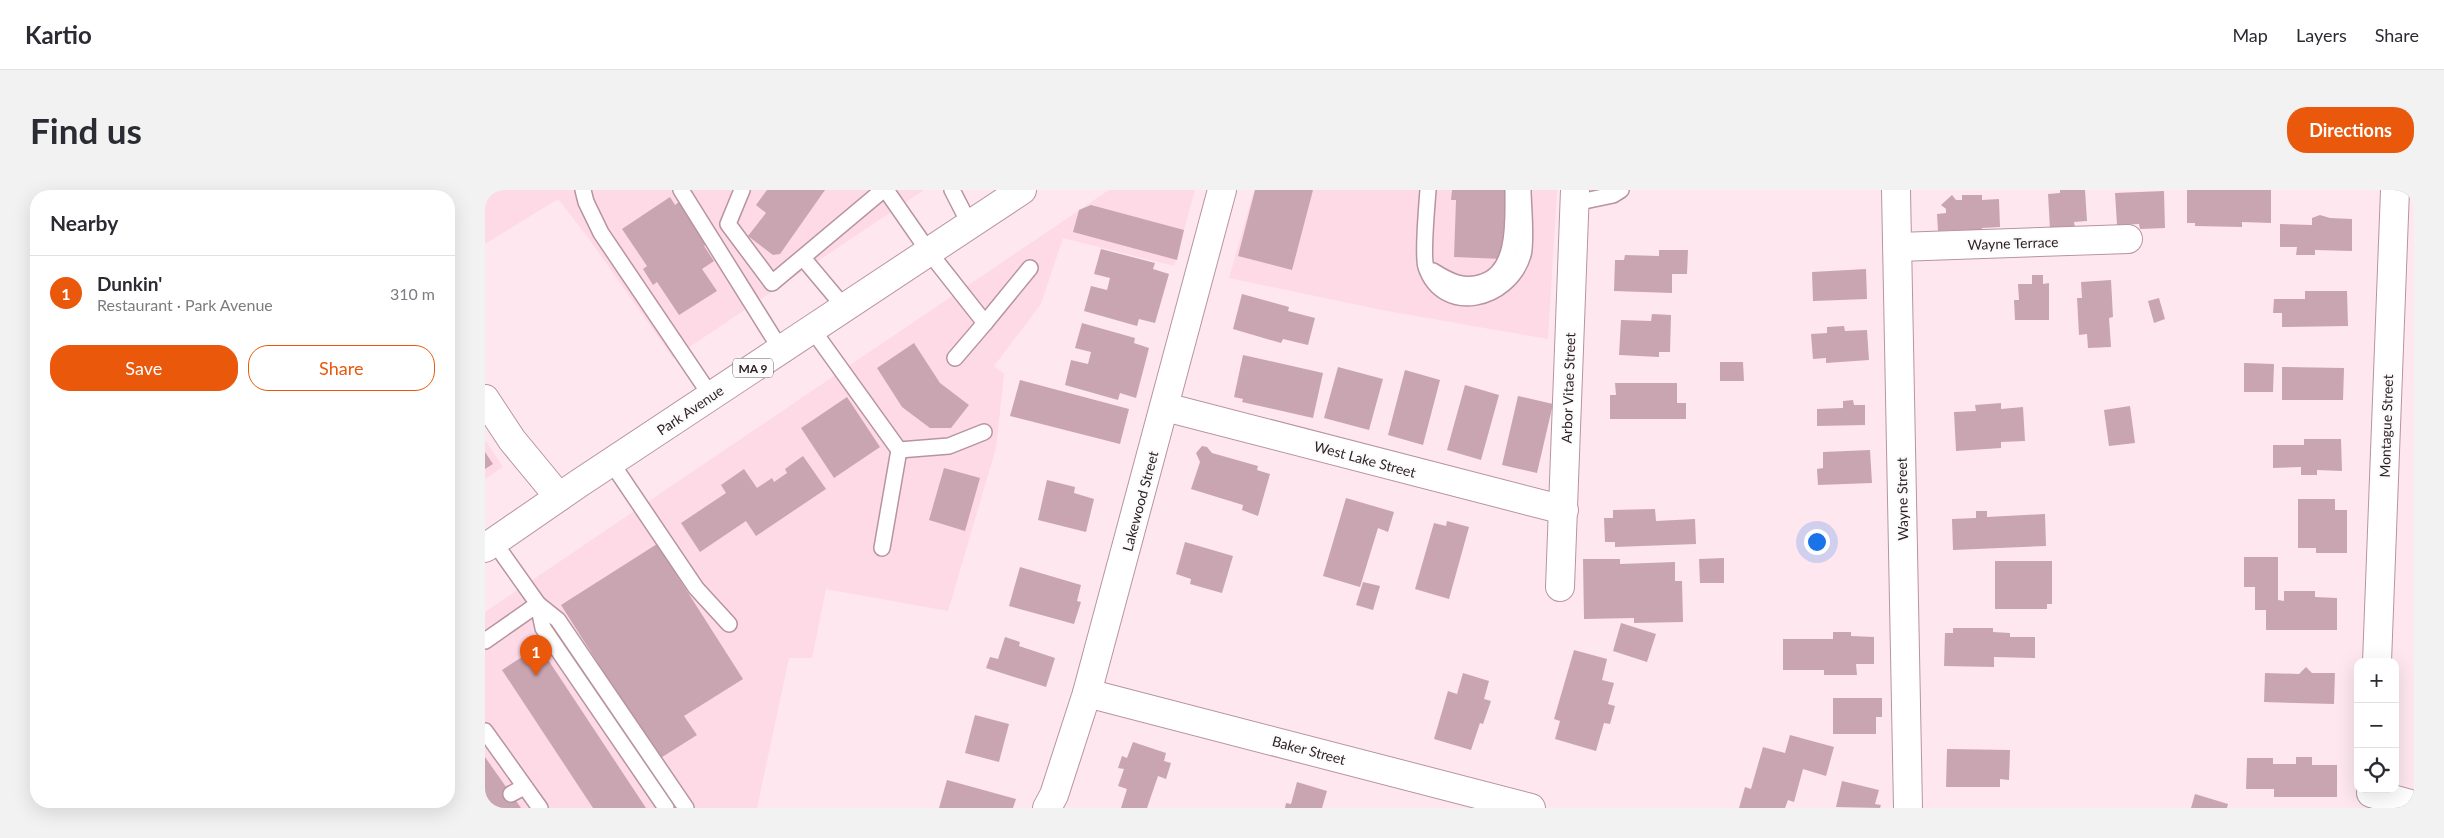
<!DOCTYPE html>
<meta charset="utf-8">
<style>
:root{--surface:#fff;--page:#f2f2f3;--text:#2b2b33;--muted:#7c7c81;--line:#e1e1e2;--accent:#ea580c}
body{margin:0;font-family:Lato,sans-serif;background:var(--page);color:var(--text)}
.controls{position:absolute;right:15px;bottom:15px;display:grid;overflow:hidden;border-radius:10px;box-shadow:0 5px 20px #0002}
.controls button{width:45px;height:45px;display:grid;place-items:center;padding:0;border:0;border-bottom:1px solid var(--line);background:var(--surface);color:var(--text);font:25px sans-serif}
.you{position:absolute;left:1331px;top:351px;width:18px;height:18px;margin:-12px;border:4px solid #fff;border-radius:50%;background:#1a73e8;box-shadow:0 0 0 8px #1a73e833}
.badge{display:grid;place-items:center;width:32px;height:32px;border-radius:50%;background:var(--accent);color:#fff;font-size:16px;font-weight:700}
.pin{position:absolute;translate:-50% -41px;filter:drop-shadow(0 1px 2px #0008)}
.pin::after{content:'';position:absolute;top:26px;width:18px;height:15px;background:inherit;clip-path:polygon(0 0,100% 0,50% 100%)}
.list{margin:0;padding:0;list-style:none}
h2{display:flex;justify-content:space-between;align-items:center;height:65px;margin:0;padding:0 20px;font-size:21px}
h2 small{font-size:16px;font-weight:400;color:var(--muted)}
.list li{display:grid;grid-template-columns:32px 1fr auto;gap:15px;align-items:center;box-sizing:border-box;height:75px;padding:0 20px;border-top:1px solid var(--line)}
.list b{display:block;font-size:19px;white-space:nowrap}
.list p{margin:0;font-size:16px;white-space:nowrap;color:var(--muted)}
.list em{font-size:16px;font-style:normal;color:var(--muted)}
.actions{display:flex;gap:10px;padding:15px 20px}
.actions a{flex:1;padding:11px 0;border:1px solid var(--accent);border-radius:20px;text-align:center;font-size:18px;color:var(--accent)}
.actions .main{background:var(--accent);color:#fff}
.icon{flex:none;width:28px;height:28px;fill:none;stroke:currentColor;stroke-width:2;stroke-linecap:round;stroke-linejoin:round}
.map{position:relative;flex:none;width:1929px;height:618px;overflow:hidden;border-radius:20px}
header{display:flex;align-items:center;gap:30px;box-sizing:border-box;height:70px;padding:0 25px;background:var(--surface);border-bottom:1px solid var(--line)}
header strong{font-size:24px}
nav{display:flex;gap:28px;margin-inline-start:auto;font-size:18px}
.intro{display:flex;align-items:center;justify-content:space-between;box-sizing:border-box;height:120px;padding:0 30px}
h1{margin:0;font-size:35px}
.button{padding:12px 22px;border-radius:20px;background:var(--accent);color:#fff;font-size:18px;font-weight:700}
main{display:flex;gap:30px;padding:0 30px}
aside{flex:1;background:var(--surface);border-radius:20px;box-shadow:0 5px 20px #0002}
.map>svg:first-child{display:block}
.built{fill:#fed9e6}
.building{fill:#c9a5b1}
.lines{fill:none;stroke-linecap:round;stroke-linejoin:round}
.service-casing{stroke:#b794a0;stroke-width:18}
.minor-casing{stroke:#b794a0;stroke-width:30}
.trunk-casing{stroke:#b794a0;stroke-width:30}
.service{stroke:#fff;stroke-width:15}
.minor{stroke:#fff;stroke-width:28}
.trunk{stroke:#fff;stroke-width:28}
.labels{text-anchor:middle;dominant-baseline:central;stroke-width:4;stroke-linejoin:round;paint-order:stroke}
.shield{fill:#fbfbfb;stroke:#6a6064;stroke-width:1}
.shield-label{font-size:12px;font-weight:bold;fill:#2c1e23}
.street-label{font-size:14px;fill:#2c1e23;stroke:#fbfbfb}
</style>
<header>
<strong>Kartio</strong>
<nav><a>Map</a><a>Layers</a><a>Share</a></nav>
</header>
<div class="intro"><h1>Find us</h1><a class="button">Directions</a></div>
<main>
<aside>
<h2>Nearby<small></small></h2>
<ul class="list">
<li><span class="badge">1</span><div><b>Dunkin'</b><p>Restaurant · Park Avenue</p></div><em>310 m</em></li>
</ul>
<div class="actions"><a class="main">Save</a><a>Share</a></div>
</aside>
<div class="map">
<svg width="1929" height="618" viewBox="0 0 1929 618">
<rect width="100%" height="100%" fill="#fee7ef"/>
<!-- built -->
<g class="built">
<path d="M 0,0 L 439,0 L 188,168 L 102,46 L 73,9 L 0,54 Z"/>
<path d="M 624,0 L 710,0 L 689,76 L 578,48 L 556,114 L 509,176 L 519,184 L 511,258 L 463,421 L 341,399 L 327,468 L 304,468 L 272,618 L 0,618 L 0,422 Z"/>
<path d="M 769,0 L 1072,0 L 1063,149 L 897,120 L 744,88 Z"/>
<path d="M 0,250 L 18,277 L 0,289 Z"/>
</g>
<!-- building -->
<g class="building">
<path d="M 282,0 L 340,0 L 295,64 L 288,65 L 263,46 L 281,23 L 271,15 Z"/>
<path d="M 770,0 L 828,0 L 807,80 L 753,66 Z"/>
<path d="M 967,0 L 1020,0 L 1018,69 L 969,67 L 971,10 L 966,10 Z"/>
<path d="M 1575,0 L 1600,0 L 1602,31 L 1589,32 L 1590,37 L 1565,39 L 1563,4 L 1575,3 Z"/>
<path d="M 1702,0 L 1786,0 L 1786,33 L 1757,32 L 1757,37 L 1710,36 L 1710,33 L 1702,33 Z"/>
<path d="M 1679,1 L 1680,38 L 1655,39 L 1654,34 L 1632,35 L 1630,3 Z"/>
<path d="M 1467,5 L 1471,10 L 1477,10 L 1477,5 L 1497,5 L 1497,10 L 1514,9 L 1515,37 L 1497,38 L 1497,43 L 1481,44 L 1481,40 L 1453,41 L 1452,24 L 1461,23 L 1461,19 L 1456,15 Z"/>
<path d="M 185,7 L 190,15 L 195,11 L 223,53 L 219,56 L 229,71 L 217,79 L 232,101 L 194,125 L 172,92 L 168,95 L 158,79 L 162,76 L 137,39 Z"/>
<path d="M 606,15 L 699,40 L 692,70 L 588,42 L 594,20 Z"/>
<path d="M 1835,25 L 1845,28 L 1867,29 L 1867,61 L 1830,60 L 1830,65 L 1811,65 L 1812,57 L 1795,57 L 1795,34 L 1827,35 L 1827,28 Z"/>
<path d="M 616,59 L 670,73 L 668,79 L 684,84 L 670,133 L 654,129 L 652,136 L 599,121 L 606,96 L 622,100 L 625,88 L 609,84 Z"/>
<path d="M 1174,60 L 1203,60 L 1202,84 L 1187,84 L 1187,103 L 1129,101 L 1130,70 L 1139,70 L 1140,65 L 1174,66 Z"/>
<path d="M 1381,79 L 1382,109 L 1328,111 L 1327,82 Z"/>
<path d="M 1547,85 L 1558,85 L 1558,94 L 1564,93 L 1564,130 L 1530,130 L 1529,110 L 1534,110 L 1533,94 L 1547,94 Z"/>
<path d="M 1626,90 L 1628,127 L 1624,128 L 1626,157 L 1603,158 L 1602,144 L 1594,145 L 1592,108 L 1597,108 L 1596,92 Z"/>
<path d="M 1820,101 L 1862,101 L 1863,136 L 1797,137 L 1797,123 L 1788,123 L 1789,109 L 1820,109 Z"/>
<path d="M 757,104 L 804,117 L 803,121 L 830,128 L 823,155 L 798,149 L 796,153 L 748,139 Z"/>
<path d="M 1674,108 L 1680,129 L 1669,133 L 1663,111 Z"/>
<path d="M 1167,124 L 1186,125 L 1185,162 L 1174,162 L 1174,167 L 1134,165 L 1136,130 L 1166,131 Z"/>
<path d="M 597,133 L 650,148 L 649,153 L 664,158 L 651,208 L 635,203 L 633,210 L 580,195 L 586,170 L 603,174 L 606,162 L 590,158 Z"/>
<path d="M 1359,136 L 1360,141 L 1382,140 L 1384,170 L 1341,173 L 1341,168 L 1328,169 L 1326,144 L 1342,143 L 1342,137 Z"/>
<path d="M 429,153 L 455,193 L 484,215 L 466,238 L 445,238 L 417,217 L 392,178 Z"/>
<path d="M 758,165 L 838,183 L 828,228 L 757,212 L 758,209 L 749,207 Z"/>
<path d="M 1235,172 L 1258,172 L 1259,191 L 1235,191 Z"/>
<path d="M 1759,173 L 1789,174 L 1788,202 L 1759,202 Z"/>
<path d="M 853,177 L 898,189 L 884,240 L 839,228 Z"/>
<path d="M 1797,177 L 1859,178 L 1858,210 L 1797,210 Z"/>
<path d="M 920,180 L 955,190 L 938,255 L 903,245 Z"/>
<path d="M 535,190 L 644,219 L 635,254 L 525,226 Z"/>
<path d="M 1130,193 L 1192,193 L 1192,213 L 1201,213 L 1201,229 L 1125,229 L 1125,205 L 1131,205 Z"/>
<path d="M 980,195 L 1014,205 L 996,270 L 962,260 Z"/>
<path d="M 1033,206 L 1068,214 L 1052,283 L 1017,275 Z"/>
<path d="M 362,207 L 395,257 L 349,288 L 316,238 Z"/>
<path d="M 1368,210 L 1369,215 L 1380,215 L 1380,235 L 1332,236 L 1332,219 L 1358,218 L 1358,211 Z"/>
<path d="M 1516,213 L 1516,219 L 1538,217 L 1540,251 L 1516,252 L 1516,258 L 1471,261 L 1469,222 L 1491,221 L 1490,215 Z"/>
<path d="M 1645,216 L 1650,253 L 1624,256 L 1619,220 Z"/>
<path d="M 1819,249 L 1856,249 L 1857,281 L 1832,280 L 1832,285 L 1816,285 L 1816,277 L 1788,278 L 1788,255 L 1819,255 Z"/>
<path d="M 717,256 L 722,257 L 727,263 L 773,276 L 772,280 L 785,284 L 773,326 L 757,320 L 758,315 L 706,299 L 715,272 L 711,263 Z"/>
<path d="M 1385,260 L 1387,293 L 1333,295 L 1332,279 L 1338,278 L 1338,262 Z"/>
<path d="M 0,262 L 8,274 L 0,279 Z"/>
<path d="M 318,266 L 341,299 L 271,346 L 261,331 L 215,362 L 196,333 L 241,303 L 236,295 L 259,279 L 272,298 L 287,288 L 289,292 L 302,283 L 300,279 Z"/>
<path d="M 459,278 L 495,288 L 480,341 L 444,330 Z"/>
<path d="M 562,290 L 590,297 L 589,303 L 609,309 L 601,342 L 553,330 Z"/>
<path d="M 861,308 L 909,322 L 903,342 L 893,338 L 875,397 L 838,386 Z"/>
<path d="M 1813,309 L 1850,309 L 1850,320 L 1862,320 L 1862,363 L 1831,363 L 1831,358 L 1813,358 Z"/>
<path d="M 1170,319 L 1171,331 L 1210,329 L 1211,354 L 1130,357 L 1130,352 L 1120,352 L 1119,328 L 1128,328 L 1128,320 Z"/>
<path d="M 1491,321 L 1502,321 L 1502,327 L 1560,324 L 1561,356 L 1468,360 L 1467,329 L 1491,328 Z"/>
<path d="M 962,331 L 984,337 L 964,409 L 930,399 L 949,333 L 961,336 Z"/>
<path d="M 700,352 L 748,366 L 737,403 L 705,394 L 706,389 L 691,384 Z"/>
<path d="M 172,354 L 258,489 L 199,526 L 212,545 L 174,569 L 76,415 Z"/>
<path d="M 1759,367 L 1793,367 L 1793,410 L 1799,411 L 1799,401 L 1830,401 L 1830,407 L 1852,408 L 1852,440 L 1781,440 L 1781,420 L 1770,420 L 1770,397 L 1759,397 Z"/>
<path d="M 1239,368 L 1239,393 L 1215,393 L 1214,369 Z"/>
<path d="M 1098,369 L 1135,369 L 1135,374 L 1190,372 L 1190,391 L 1197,391 L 1198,432 L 1149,433 L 1149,428 L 1099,429 Z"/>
<path d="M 1510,371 L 1567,371 L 1567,414 L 1562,414 L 1562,419 L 1510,419 Z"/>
<path d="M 535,377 L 596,395 L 592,411 L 596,412 L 589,434 L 524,416 Z"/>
<path d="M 878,392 L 895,396 L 888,420 L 871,415 Z"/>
<path d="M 1136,433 L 1171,444 L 1162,472 L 1128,461 Z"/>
<path d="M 1468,438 L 1508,438 L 1508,442 L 1525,443 L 1525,447 L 1550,447 L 1550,468 L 1509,467 L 1509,477 L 1459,476 L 1460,443 L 1468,443 Z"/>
<path d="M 1348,442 L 1366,442 L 1366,446 L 1389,447 L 1389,474 L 1371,474 L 1372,485 L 1339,485 L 1339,480 L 1298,480 L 1298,449 L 1348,449 Z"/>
<path d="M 520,447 L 535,452 L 534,456 L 570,468 L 561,497 L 501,478 L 505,467 L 513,469 Z"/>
<path d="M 54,456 L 161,618 L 108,618 L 17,480 Z"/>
<path d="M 1089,460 L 1122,469 L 1117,490 L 1129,493 L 1123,514 L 1130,516 L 1125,534 L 1119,533 L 1111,561 L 1070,549 L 1075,531 L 1069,529 Z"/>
<path d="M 1821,477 L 1827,483 L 1850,483 L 1849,514 L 1779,512 L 1780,483 L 1814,484 Z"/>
<path d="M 978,483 L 1004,491 L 999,509 L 1006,511 L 998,534 L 995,533 L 986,560 L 949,549 L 963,501 L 972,504 Z"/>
<path d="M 1348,508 L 1397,508 L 1397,527 L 1391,527 L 1391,544 L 1348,544 Z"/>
<path d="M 490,525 L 524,534 L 514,572 L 480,563 Z"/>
<path d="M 1305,545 L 1349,557 L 1341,586 L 1318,579 L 1309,612 L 1303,610 L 1300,618 L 1254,618 L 1260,597 L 1266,599 L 1278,557 L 1300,563 Z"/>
<path d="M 648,552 L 681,563 L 679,571 L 686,573 L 681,589 L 673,586 L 662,618 L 636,618 L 642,599 L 633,596 L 639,579 L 633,578 L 637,566 L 642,568 Z"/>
<path d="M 1462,559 L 1525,560 L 1524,590 L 1515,589 L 1515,597 L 1461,597 Z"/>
<path d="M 0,567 L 36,618 L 0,618 Z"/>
<path d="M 1811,567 L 1827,567 L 1827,575 L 1852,575 L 1852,607 L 1789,607 L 1789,599 L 1761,599 L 1762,568 L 1788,568 L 1788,574 L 1811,574 Z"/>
<path d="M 462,590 L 531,609 L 528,618 L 454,618 Z"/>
<path d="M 1357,591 L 1394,600 L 1390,614 L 1396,615 L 1395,618 L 1351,617 Z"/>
<path d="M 812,592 L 842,601 L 837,618 L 800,618 L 801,613 L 806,614 Z"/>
<path d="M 1710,604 L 1743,614 L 1742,618 L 1706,618 Z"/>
</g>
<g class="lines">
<defs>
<g id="service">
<path d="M 98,0 L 101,12 L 116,43 L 226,206"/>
<path d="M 196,0 L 296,160"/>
<path d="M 257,0 L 243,34 L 287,93 L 398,0"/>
<path d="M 401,0 L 444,62 L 500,133 L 470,168"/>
<path d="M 467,0 L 485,35"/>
<path d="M 943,0 C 942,15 937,66 941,77 C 958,127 1024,111 1038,65 C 1042,53 1038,15 1038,0"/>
<path d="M 1090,13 L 1128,5 L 1136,0"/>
<path d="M 318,68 L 360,118"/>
<path d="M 948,81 C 964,91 979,99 998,92 C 1032,81 1028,29 1028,0"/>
<path d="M 500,133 L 545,78"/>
<path d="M 327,139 L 414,260 L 397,358"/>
<path d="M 414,260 L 464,256 L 499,242"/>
<path d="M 126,272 L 211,398 L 244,434"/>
<path d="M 9,352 L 53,414 L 73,430 L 201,618"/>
<path d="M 53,414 L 58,438 L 181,618"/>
<path d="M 0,451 L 53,414"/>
<path d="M 0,541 L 55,618"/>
<path d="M 26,604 L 39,597"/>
</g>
<g id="minor">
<path d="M 1411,0 L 1423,618"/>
<path d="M 1413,57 L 1643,49"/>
<path d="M 0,209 L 27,250 L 74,307"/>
<path d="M 680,217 L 1079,320"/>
<path d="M 1075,397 L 1090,0"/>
<path d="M 1892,472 L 1910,0"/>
<path d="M 602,503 L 1046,618"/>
<path d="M 1886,603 L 1929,615"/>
<path d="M 562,618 L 569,605 L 602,503 L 737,0"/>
</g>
<path id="trunk" d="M 0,358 L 93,294 L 537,0"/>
</defs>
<!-- service casing -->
<use href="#service" class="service-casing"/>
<!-- minor casing -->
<use href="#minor" class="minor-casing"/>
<!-- trunk casing -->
<use href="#trunk" class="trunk-casing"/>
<!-- service -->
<use href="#service" class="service"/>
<!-- minor -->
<use href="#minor" class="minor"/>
<!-- trunk -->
<use href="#trunk" class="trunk"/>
</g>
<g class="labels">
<!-- shield labels -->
<rect class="shield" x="248" y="168.5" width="40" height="19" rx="4"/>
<g class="shield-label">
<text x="268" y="178">MA 9</text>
</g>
<!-- street labels -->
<g class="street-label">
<text transform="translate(1528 53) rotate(-2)">Wayne Terrace</text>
<text transform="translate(1083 198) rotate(-88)">Arbor Vitae Street</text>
<text transform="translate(205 220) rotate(-34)">Park Avenue</text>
<text transform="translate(1901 236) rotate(-88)">Montague Street</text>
<text transform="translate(880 269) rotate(15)">West Lake Street</text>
<text transform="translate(1417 309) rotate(-91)">Wayne Street</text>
<text transform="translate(655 311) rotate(-75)">Lakewood Street</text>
<text transform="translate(824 560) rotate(15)">Baker Street</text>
</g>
</g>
</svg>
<div class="controls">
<button>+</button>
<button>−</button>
<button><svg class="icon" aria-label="locate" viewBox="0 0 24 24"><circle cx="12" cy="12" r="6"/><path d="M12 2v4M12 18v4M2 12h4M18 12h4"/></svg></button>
</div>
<div class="you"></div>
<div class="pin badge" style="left:51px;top:486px">1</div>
</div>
</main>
